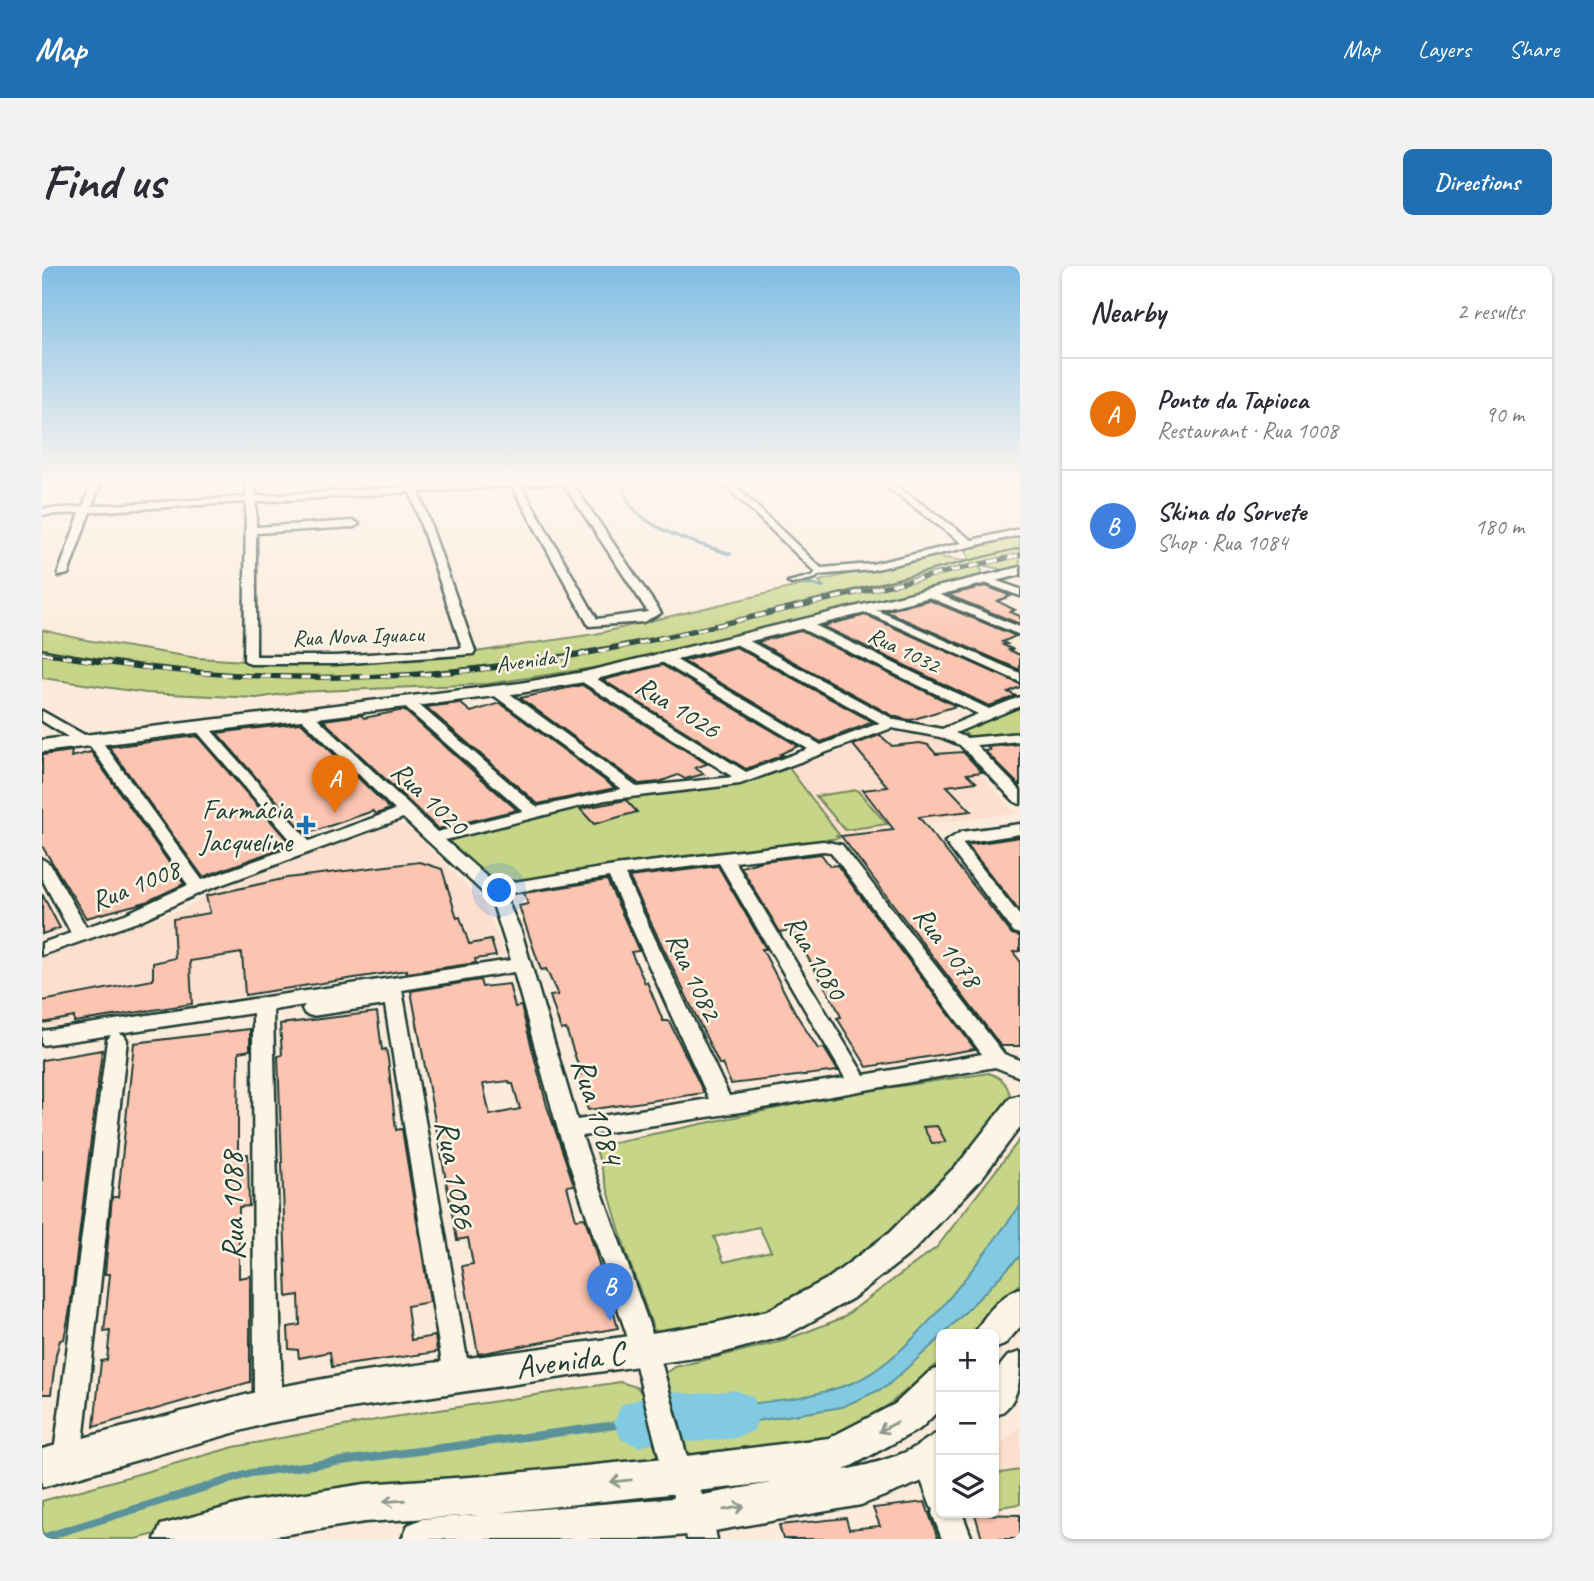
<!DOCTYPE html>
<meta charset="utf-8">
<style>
:root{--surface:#fff;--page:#f2f2f3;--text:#2b2b33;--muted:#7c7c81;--line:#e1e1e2;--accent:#1f6fb2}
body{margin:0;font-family:Caveat,sans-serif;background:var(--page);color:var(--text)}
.controls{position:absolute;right:21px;bottom:21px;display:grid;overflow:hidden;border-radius:10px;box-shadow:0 2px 5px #0004}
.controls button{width:63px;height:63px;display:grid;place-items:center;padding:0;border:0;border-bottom:2px solid var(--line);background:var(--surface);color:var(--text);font:35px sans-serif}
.you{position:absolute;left:458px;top:625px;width:24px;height:24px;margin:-18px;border:5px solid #fff;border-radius:50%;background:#1a73e8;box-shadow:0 0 0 10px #1a73e833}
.badge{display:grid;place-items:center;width:46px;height:46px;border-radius:50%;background:var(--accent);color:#fff;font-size:23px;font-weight:700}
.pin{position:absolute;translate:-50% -58px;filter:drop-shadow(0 2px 4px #0008)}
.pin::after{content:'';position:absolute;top:37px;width:24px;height:21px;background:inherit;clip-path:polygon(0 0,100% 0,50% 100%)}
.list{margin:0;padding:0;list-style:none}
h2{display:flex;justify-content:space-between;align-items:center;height:91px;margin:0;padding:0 28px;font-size:30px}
h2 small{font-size:23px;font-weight:400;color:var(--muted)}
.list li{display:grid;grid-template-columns:46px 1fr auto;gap:21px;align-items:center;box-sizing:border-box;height:112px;padding:0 28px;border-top:2px solid var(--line)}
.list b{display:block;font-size:26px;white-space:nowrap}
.list p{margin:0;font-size:23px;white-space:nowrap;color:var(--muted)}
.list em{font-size:23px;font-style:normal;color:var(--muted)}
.icon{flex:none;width:38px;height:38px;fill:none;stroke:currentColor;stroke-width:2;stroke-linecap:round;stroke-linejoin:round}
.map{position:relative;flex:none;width:978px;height:1273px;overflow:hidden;border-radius:10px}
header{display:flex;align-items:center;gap:42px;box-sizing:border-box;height:98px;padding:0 35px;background:var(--accent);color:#fff}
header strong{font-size:33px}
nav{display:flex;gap:38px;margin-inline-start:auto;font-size:24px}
.intro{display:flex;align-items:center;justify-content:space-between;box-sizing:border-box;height:168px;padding:0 42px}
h1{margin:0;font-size:49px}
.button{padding:18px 32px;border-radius:10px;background:var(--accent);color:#fff;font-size:24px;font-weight:700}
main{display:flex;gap:42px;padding:0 42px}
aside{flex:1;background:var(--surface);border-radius:10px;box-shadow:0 2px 5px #0004}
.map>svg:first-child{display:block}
.built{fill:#fcdfce}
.green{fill:#c7d588;stroke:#73895e;stroke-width:2;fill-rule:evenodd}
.water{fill:#81cae1;stroke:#5a929c;stroke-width:2}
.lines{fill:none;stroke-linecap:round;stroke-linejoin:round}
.stream-far1{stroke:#5a929c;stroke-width:3.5}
.stream{stroke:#5a929c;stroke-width:8}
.river{fill:#81cae1;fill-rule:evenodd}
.building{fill:#fcc4b1;stroke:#1f3d34;stroke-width:2;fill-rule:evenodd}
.service-casing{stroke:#1f3d34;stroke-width:5}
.minor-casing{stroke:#1f3d34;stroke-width:5}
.tertiary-casing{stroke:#1f3d34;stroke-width:5}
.service{fill:#fcf5e5;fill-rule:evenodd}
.minor{fill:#fcf5e5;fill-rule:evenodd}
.tertiary{fill:#fcf5e5;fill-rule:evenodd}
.tram{stroke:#1f3d34;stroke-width:2}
.rail-casing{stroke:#1f3d34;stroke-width:5}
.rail{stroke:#fcf5e5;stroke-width:3.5;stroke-dasharray:10;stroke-linecap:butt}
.oneway{stroke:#8e998c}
.poi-dot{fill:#1f6fb2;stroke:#fcf5e5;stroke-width:2.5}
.labels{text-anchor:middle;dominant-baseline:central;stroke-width:5;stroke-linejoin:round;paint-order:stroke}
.far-street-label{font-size:23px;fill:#1f3d34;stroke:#fcf5e5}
.street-label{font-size:28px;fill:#1f3d34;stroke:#fcf5e5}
.poi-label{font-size:28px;fill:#1f3d34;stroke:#fcf5e5;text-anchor:end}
.near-street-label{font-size:33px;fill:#1f3d34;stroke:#fcf5e5}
</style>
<header>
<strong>Map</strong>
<nav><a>Map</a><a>Layers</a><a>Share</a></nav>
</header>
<div class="intro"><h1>Find us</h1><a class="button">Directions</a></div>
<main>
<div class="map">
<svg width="978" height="1273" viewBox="0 0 978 1273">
<rect width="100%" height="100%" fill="#fcebdb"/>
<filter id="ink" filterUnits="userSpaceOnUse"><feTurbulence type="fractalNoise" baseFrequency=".0143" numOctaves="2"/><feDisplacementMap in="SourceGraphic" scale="14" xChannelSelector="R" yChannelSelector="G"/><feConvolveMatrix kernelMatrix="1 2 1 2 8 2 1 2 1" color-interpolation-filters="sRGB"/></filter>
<g filter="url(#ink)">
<!-- built -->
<g class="built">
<path d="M 851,465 L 905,471 L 973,547 L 798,570 L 747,502 Z"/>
<path d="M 352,558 L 366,560 L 442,638 L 463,689 L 0,761 L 0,690 L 142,643 L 180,620 Z"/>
<path d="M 978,1159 L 978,1204 L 952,1208 L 952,1187 Z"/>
</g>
<!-- green -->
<g class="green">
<path d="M 978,268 L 978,300 L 961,304 L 944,300 L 937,301 L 940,304 L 939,310 L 584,397 L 445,418 L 255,426 L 215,432 L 104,427 L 0,412 L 0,364 L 44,374 L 155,392 L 220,396 L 414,389 L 553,368 L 761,319 L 781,320 L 777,315 L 887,289 L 920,295 L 927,293 L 923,281 Z"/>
<path d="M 978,438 L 978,469 C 960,471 930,480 919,463 Z"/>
<path d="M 747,502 L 798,570 L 795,570 L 797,572 L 460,616 L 446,614 L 404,578 L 407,571 L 557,534 L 701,518 Z"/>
<path d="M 815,524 L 845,558 L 803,564 L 774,530 Z"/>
<path d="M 947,807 C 962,812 966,820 970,835 L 881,943 L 801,1008 L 727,1046 L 626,1073 L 612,1064 L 585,989 L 553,880 L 804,828 ZM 717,961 L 729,985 L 682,996 L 672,971 Z"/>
<path d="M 978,873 L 978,1018 L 928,1068 L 899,1068 L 899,1095 L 832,1151 L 783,1174 L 659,1192 L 640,1184 L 613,1115 L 633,1101 L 741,1075 L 800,1052 L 895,981 Z"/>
<path d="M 578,1116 L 595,1121 L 604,1133 L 615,1189 L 609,1200 L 205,1245 L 94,1273 L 0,1273 L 0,1235 L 192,1181 L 339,1153 Z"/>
<path d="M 978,1204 L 978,1238 L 952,1242 L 952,1208 Z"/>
</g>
<!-- water -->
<path class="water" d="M 978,940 L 978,990 L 896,1074 L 844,1121 L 800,1141 L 714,1155 L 653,1160 L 652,1144 C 703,1137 761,1136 810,1117 C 869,1094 939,991 978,940 Z"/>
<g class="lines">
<!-- stream-far1 -->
<g class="stream-far1">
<path d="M 579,214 C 582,223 583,232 589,240 C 611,267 656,277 688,288"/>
<path d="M 761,315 L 780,321"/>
</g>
<!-- stream -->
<path class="stream" d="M 0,1272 L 209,1207 L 597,1156"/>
<!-- river -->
<path class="river" d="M 693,1124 L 711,1131 L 718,1148 L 711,1165 L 693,1172 L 652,1176 L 624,1173 L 597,1181 L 579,1173 L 572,1156 L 579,1139 L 624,1125 L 652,1128 Z"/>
</g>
<!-- building -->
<g class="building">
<path d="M 944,320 L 969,330 L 955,335 L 973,344 L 968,346 L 978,350 L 978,358 L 906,329 Z"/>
<path d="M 887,334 L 974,370 L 960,376 L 965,378 L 961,379 L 970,383 L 967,384 L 978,389 L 978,404 L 843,345 Z"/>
<path d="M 824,349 L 978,418 L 978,421 L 966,426 L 974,430 L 947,440 L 781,360 Z"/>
<path d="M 759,365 L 914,440 L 869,454 L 861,453 L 849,449 L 715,376 Z"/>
<path d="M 694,381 L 831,456 L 779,476 L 641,395 Z"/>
<path d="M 620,399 L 756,480 L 738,488 L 741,489 L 704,503 L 561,414 Z"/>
<path d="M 540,419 L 665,498 L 653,502 L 662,508 L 643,513 L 636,509 L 617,516 L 597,518 L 478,432 Z"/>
<path d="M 418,437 L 429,446 L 458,437 L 573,522 L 496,538 L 384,441 Z"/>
<path d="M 362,444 L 475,544 L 396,563 L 281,454 L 319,449 L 322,452 Z"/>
<path d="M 258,457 L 261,458 L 348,543 L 334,548 L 331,545 L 264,568 L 175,467 Z"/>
<path d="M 838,469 L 850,480 L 878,477 L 886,479 L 894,488 L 921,486 L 940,506 L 925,508 L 934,516 L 905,520 L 929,545 L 877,551 L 970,668 L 978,670 L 978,685 L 971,686 L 978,695 L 978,780 L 959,780 L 799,570 L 852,564 L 821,524 L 846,521 L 811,479 Z"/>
<path d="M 155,470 L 246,575 L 248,579 L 161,611 L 67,481 Z"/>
<path d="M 978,478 L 978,520 L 943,485 L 948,484 L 945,481 Z"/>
<path d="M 30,485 L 29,491 L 49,486 L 142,618 L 104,636 L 44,652 L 0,580 L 0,489 Z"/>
<path d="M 584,534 L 595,546 L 552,558 L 538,543 Z"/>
<path d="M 978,571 L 978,646 L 925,579 Z"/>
<path d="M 779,588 L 788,600 L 795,599 L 933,783 L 825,801 L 795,752 L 799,751 L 795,742 L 758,678 L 748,664 L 738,666 L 699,601 L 720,595 Z"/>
<path d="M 378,596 L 400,603 L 415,652 L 418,651 L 427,678 L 449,674 L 454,690 L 433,693 L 434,697 L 365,707 L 365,704 L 203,729 L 200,687 L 148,695 L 150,738 L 32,756 L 32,751 L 0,757 L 0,735 L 111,714 L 111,697 L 133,692 L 131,653 L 168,647 L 164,630 L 245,612 Z"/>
<path d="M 676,600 L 724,683 L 720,683 L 754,748 L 776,783 L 782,782 L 796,805 L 689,818 L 680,798 L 677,798 L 587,611 Z"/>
<path d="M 565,614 L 597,685 L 589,686 L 603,717 L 605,716 L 621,755 L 627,755 L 662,827 L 546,844 L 534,809 L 539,808 L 524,763 L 519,764 L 508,730 L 516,729 L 504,703 L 499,704 L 477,640 L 486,638 L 482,627 Z"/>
<path d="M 0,628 L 18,662 L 0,668 Z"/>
<path d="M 438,714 L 440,721 L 467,718 L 473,741 L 479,740 L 505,840 L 532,919 L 525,920 L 534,953 L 543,952 L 559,1005 L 550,1007 L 558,1033 L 567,1031 L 576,1062 L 436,1088 L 420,1000 L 431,998 L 426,972 L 415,974 L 369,725 ZM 467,815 L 468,818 L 471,818 L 478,843 L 448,849 L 441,818 Z"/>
<path d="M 335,746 L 340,784 L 344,783 L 346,793 L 354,864 L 360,863 L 388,1036 L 365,1040 L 369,1074 L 393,1070 L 395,1086 L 290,1101 L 288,1086 L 257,1092 L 256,1084 L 247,1083 L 246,1061 L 258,1059 L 257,1029 L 245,1031 L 236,790 L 240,789 L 238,758 Z"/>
<path d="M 208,763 L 208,784 L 197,786 L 196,856 L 196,889 L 206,888 L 207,940 L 197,941 L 197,1012 L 208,1010 L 208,1116 L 52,1161 L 59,1095 L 65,1094 L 68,1065 L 62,1066 L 68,1008 L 63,1008 L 70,931 L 76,931 L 92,777 Z"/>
<path d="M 60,784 L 28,1043 L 22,1073 L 18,1074 L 14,1089 L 9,1128 L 0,1128 L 0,794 Z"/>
<path d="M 895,860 L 904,876 L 890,877 L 881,861 Z"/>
<path d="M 883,1236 L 896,1273 L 741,1273 L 737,1259 L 804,1252 L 807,1263 L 838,1260 L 831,1242 Z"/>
<path d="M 933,1248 L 978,1249 L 978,1273 L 940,1273 Z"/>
</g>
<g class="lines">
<defs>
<path id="service" d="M 776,304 L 779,306 L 774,312 L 749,318 L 746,316 L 770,310 Z"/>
<g id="minor">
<path d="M 51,214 L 60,214 L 50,240 L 204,231 L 205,214 L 214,214 L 214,230 L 366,221 L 364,214 L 372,214 L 375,220 L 528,214 L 619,347 L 601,356 L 547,360 L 470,220 L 377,226 L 433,385 L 431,388 L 294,398 L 208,398 L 202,394 L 204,236 L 48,246 L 26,308 L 17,310 L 16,308 L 38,247 L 0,249 L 0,243 L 41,241 ZM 521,217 L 606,346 L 555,353 L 479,219 ZM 368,226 L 420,382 L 294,390 L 214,390 L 214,267 L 312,261 L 317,258 L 312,255 L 214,261 L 214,236 Z"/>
<path d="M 678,214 L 687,214 L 779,302 L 830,298 L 920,277 L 836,214 L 846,214 L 930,274 L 978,263 L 978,269 L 830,304 L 776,309 Z"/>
<path d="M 944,311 L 978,323 L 978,330 L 940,316 L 938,314 Z"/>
<path d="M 888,325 L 978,361 L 978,369 L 884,330 L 882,328 Z"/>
<path d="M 825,340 L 978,407 L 978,416 L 821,345 L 821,341 Z"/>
<path d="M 756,355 L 764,355 L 947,443 L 978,431 L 978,440 L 913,467 L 925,472 L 978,467 L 978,475 L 934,479 L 978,524 L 978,538 L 973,536 L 918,479 L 898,471 L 850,462 L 698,518 L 563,534 L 403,574 L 454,619 L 573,600 L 781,575 L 800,579 L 962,788 L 978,794 L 978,811 L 953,801 L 705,845 L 540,870 L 616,1084 L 649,1206 L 670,1249 L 675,1273 L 645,1273 L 641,1251 L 622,1210 L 590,1084 L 516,864 L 472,706 L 360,724 L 428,1110 L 425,1119 L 415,1123 L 405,1119 L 402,1110 L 343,739 L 270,750 L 263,748 L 260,743 L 263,739 L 231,744 L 240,1140 L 236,1149 L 226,1153 L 216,1149 L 212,1140 L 211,747 L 77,767 L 82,769 L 85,774 L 39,1195 L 35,1205 L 25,1209 L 15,1205 L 11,1195 L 65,774 L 69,769 L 0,779 L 0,765 L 469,694 L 451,638 L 444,629 L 361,552 L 162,625 L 95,656 L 0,689 L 0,677 L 29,667 L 0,613 L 0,593 L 8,598 L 44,661 L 83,648 L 146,619 L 46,477 L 36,477 L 0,455 L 0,445 L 46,471 L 56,470 L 160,614 L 254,580 L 152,462 L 152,456 L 162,456 L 267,575 L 353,544 L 257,450 L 257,444 L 267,444 L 395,566 L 481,545 L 359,438 L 357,435 L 364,431 L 369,432 L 495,541 L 579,523 L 450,428 L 450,422 L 460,422 L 596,521 L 691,511 L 537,414 L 537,408 L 547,408 L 704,506 L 766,483 L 618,395 L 618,389 L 626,389 L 779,479 L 838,457 L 692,377 L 692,371 L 700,371 L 853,454 L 900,463 L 936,448 L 756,361 ZM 781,585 L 789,586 L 940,788 L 822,809 L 693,596 ZM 677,597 L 803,812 L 687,830 L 583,609 ZM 567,611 L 667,833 L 535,854 L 479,665 L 462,628 Z"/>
<path d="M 978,558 L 978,568 L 920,577 L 978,650 L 978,668 L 972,666 L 903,576 L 919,566 Z"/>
<path d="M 886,1181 L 896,1185 L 899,1192 L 899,1247 L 920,1247 L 930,1273 L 900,1273 L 890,1247 L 892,1243 L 889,1241 L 872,1195 L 876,1185 Z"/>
</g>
<g id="tertiary">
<path d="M 978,301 L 978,309 L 542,416 L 478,427 L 0,486 L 0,474 L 478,417 L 542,406 Z"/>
<path d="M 978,829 L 978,861 L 939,913 L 869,987 L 811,1032 L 743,1070 L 672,1089 L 309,1142 L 226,1157 L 0,1221 L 0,1183 L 226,1123 L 309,1108 L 603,1068 L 672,1057 L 725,1045 L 787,1012 L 847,967 L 917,897 L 968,832 Z"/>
<path d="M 978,1022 L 978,1061 L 962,1079 L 952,1083 L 952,1068 L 933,1068 C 941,1050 959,1029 978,1022 Z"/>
<path d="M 978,1086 C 978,1115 978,1138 952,1151 L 952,1107 L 966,1090 Z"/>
<path d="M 899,1101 L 899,1142 L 879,1162 L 802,1204 C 823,1200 858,1191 875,1180 C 884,1174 890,1169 899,1166 L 899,1208 L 819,1239 L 655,1268 L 602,1273 L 360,1273 L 366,1259 L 380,1253 L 436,1249 L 323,1256 L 214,1273 L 113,1273 L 119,1259 L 205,1236 L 323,1218 L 443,1210 L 653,1189 L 787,1172 L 853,1138 L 887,1106 ZM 729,1217 L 655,1230 L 452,1247 Z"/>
</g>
</defs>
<!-- service casing -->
<use href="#service" class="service-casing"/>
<!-- minor casing -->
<use href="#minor" class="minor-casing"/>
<!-- tertiary casing -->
<use href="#tertiary" class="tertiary-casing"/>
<!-- service -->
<use href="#service" class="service"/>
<!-- minor -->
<use href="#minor" class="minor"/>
<!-- tertiary -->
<use href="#tertiary" class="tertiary"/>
<!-- tram -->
<path class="tram" d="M 0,383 C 122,406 244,415 368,407 C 575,393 777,331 978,282"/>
<defs>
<path id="rail" d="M 0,387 C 147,412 293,419 441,403 C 542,392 639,368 736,345 C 817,326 898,308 978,289"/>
</defs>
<!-- rail casing -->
<use href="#rail" class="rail-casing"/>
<!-- rail -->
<use href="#rail" class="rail"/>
</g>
<!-- one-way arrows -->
<defs><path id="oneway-shaft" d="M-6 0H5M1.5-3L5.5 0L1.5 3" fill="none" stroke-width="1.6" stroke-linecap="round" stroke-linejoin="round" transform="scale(1.75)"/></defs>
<g class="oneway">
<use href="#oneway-shaft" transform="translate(846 1161) rotate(152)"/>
<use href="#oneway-shaft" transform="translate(579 1215) rotate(174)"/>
<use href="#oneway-shaft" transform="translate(352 1235) rotate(176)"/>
<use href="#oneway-shaft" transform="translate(692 1242) rotate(-10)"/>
</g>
</g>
<!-- sky -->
<linearGradient id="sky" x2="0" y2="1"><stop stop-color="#7fbde5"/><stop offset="0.55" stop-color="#fef6ef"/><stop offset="1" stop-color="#fef6ef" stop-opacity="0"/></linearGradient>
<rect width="978" height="392" fill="url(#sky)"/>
<!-- markers -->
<path class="poi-dot" d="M260.5 548.5h7v7h7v7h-7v7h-7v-7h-7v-7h7z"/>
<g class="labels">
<!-- far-street labels -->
<g class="far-street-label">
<text transform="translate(316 370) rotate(-2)">Rua Nova Iguacu</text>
<text transform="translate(862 384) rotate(26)">Rua 1032</text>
<text transform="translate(490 394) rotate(-8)">Avenida J</text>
</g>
<!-- street labels -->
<g class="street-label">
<text transform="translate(636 441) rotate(32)">Rua 1026</text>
<text transform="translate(388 532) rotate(43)">Rua 1020</text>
<text transform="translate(93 619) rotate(-22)">Rua 1008</text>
<text transform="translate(906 681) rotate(53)">Rua 1078</text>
<text transform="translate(774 691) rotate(59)">Rua 1080</text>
<text transform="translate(652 710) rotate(65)">Rua 1082</text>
</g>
<!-- poi labels -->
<g class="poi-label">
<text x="250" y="543">Farmácia<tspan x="250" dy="32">Jacqueline</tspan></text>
</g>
<!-- near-street labels -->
<g class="near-street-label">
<text transform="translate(556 845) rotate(73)">Rua 1084</text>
<text transform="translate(414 908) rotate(80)">Rua 1086</text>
<text transform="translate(190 940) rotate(-91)">Rua 1088</text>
<text transform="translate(528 1094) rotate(-8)">Avenida C</text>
</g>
</g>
</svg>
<div class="controls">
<button>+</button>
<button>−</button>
<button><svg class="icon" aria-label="layers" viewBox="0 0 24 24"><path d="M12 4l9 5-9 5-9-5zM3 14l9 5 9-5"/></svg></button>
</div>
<div class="you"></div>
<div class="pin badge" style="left:293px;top:547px;background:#e8710a">A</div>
<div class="pin badge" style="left:568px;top:1055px;background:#3f7fe0">B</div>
</div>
<aside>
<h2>Nearby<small>2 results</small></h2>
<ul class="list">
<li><span class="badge" style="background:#e8710a">A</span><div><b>Ponto da Tapioca</b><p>Restaurant · Rua 1008</p></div><em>90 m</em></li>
<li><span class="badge" style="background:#3f7fe0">B</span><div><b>Skina do Sorvete</b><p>Shop · Rua 1084</p></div><em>180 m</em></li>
</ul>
</aside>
</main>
